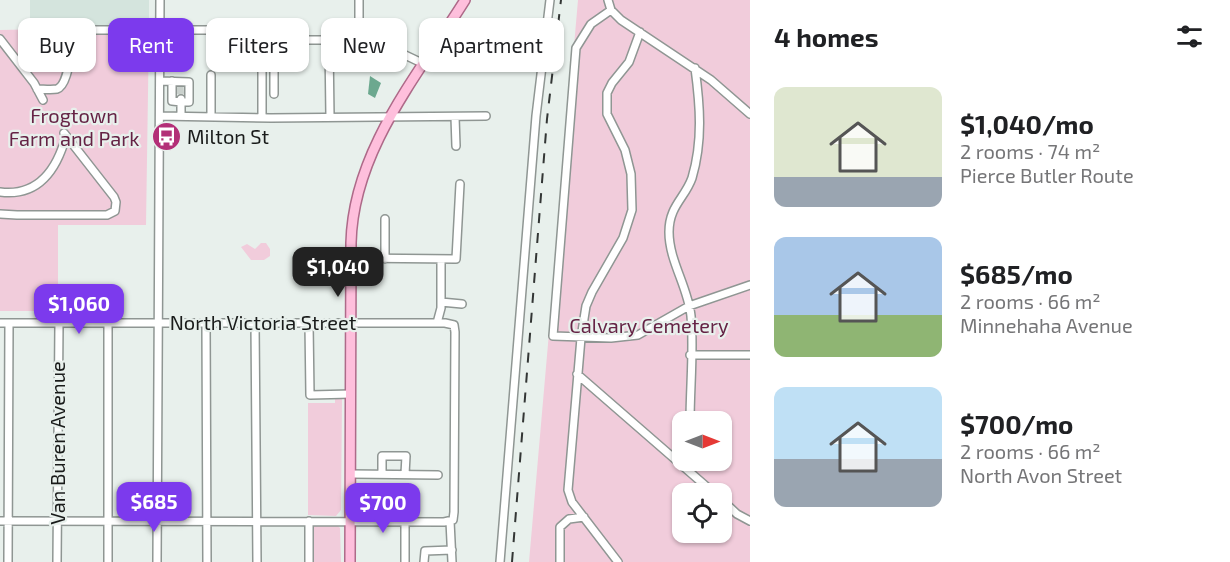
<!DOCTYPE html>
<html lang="en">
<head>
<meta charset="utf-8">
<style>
	body { margin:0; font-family:"Exo 2",sans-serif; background:#f6f6f6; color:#202124; height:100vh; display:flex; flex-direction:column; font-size:22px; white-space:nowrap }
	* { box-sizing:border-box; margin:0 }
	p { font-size:20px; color:#757577 }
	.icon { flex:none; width:33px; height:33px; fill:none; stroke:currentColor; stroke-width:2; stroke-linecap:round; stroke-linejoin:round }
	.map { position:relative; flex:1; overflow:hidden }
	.sheet { display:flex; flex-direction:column; background:#fff; width:480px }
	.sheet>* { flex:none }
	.top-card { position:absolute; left:18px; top:18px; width:570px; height:54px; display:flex; gap:12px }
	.needle { width:39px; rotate:90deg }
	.buttons { position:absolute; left:672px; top:411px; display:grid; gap:12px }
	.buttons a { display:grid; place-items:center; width:60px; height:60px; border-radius:12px; background:#fff; box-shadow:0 2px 4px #0004; font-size:30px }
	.price { position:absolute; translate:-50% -51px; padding:0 14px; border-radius:12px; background:#7c3aed; color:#fff; font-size:20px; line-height:39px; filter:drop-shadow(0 2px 3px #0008) }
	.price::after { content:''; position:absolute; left:50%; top:36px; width:18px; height:14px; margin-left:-9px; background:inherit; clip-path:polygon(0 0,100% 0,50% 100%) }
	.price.selected { background:#222; color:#fff }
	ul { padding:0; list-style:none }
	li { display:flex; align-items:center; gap:18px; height:150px; padding:0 24px }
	li span { display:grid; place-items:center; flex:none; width:168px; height:120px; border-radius:12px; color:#555 }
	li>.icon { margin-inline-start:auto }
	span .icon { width:72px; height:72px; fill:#fffc; stroke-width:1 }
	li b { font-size:26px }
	h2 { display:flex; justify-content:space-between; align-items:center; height:72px; padding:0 24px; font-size:26px }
	.tag { padding:0 21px; border-radius:12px; background:#fff; box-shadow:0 2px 4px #0004; font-size:21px; line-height:54px }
	.tag.selected { background:#7c3aed; color:#fff }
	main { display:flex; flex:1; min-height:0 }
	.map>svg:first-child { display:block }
</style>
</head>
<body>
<main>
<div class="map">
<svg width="750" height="562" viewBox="0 0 750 562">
	<rect width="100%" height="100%" fill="#e8f0ec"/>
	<path fill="#d4e4dd" d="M30,0H149V27L30,30Z"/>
	<path fill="#f1ccdb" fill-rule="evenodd" d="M578,0H750V562H529ZM682,422H722V460H682ZM682,494H722V532H682Z
		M149,27L146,225H58V311H0V30Z
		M261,243H266L270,249V256L264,260H251L241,247L247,244L255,249Z
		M335,397H342L341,510L336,516L308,515V403H335Z
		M311,525L338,526L340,528L341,562H311Z"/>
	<path fill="#6ca88f" d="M370,76L381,83L375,98L368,94Z"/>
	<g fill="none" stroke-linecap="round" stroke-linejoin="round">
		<path stroke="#c9d0cc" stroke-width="7" stroke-dasharray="7 3.5" stroke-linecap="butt" d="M180,87L181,99"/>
		<defs>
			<path id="minor" d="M608,0L611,10L621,20L711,80L750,114
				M611,10L591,24L576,48L553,336L611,338L638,335L689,306L750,285
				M262,26V117
				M447,28L460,36H522
				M0,39L34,83L43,100
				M350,42L359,24V0
				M390,59L405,55L424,64
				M160,81L189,82V102H181V116
				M172,81V101L181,102V99
				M37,89C43,89 51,90 57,89C69,85 70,50 74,38L87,30H262
				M274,94V43L278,40H326L329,44L330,117
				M160,116L271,118L486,116
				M211,117V75
				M455,117L456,146
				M0,192C39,197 57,169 66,136
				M0,214L17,215H107L115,211L116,202L114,197L64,133
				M385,219V259
				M351,258L456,259L460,184
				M441,302L462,304
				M0,323H445L454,325L455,332L454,512L453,520L444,522L0,521
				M437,323L441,308V259
				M206,324L207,562
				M255,324L257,562
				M309,324L310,395L351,394
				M690,355H750
				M577,374L715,494
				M690,422C690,387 694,350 691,316C688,287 669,261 669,232C669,206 685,198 692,178C703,141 700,105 695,68
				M351,474L438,475
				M382,474V456H406L405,474
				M722,500L737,514L750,521
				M405,521V562
				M450,521L452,562
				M8,562L9,323
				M57,562L59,323
				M108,562V323
				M157,562L160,0
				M309,562V521
				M424,562L425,551L452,550
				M500,562L536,116L550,0
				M560,562V527L569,519L584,517
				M618,562L572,502L568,490L581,338L586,306L592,292L623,238L632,210L631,174L625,150L607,114V93L612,83L629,62L640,32"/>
			<path id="major" d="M350,562L351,243C353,151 418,75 465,0"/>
		</defs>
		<use href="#minor" stroke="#8f9693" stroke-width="10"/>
		<use href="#major" stroke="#ae6a89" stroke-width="12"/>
		<use href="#minor" stroke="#fff" stroke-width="7"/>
		<use href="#major" stroke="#febfdc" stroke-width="9"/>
		<path stroke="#333635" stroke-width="2" stroke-dasharray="10 10" stroke-linecap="butt" d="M512,562L547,119L561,0"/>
	</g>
	<defs>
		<symbol id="bus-disc" viewBox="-11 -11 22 22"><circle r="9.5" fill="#b32f77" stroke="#e8f0ec"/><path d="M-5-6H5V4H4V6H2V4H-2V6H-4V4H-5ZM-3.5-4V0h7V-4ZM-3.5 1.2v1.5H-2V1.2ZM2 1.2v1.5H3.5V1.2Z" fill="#fff"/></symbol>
	</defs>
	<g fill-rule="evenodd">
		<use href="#bus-disc" x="150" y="120" width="33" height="33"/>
	</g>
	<g text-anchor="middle" stroke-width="4.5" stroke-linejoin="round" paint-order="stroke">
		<g font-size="20" fill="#652345" stroke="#e8f0ec">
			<text x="74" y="123">Frogtown<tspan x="74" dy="23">Farm and Park</tspan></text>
			<text x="649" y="333">Calvary Cemetery</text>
		</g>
		<g font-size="20" fill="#191b1a" stroke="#e8f0ec" text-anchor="start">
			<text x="187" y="144">Milton St</text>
		</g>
		<g font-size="20" fill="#191b1a" stroke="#e8f0ec">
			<text x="263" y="330">North Victoria Street</text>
			<text transform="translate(58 443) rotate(-90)" y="7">Van Buren Avenue</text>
		</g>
	</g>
</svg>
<div class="buttons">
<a><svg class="needle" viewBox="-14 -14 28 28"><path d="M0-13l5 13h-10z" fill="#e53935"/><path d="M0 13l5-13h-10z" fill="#757577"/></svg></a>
<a><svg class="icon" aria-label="locate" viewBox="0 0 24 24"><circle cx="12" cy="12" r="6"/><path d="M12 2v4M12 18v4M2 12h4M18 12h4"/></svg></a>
</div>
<b class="price selected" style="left:338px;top:298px">$1,040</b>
<b class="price" style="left:79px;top:335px">$1,060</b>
<b class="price" style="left:154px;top:533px">$685</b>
<b class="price" style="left:383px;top:534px">$700</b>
<div class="top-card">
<a class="tag">Buy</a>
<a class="tag selected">Rent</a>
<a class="tag">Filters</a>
<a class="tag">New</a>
<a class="tag">Apartment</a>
</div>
</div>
<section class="sheet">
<h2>4 homes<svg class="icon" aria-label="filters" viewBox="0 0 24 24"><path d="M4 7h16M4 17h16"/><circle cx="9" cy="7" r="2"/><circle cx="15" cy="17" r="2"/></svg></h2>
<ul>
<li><span style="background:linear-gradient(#dfe7d0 75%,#9aa5b1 0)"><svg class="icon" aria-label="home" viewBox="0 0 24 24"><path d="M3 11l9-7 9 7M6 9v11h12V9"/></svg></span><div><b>$1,040/mo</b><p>2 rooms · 74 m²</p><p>Pierce Butler Route</p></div></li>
<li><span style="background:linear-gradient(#a9c7e8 65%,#8fb573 0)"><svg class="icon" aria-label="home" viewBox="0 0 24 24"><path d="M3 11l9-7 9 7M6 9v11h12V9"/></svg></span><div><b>$685/mo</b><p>2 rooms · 66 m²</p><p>Minnehaha Avenue</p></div></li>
<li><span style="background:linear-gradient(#bfe0f5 60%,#9aa5b1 0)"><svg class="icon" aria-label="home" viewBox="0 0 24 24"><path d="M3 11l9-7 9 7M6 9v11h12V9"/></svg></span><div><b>$700/mo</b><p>2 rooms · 66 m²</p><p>North Avon Street</p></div></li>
</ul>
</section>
</main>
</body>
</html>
